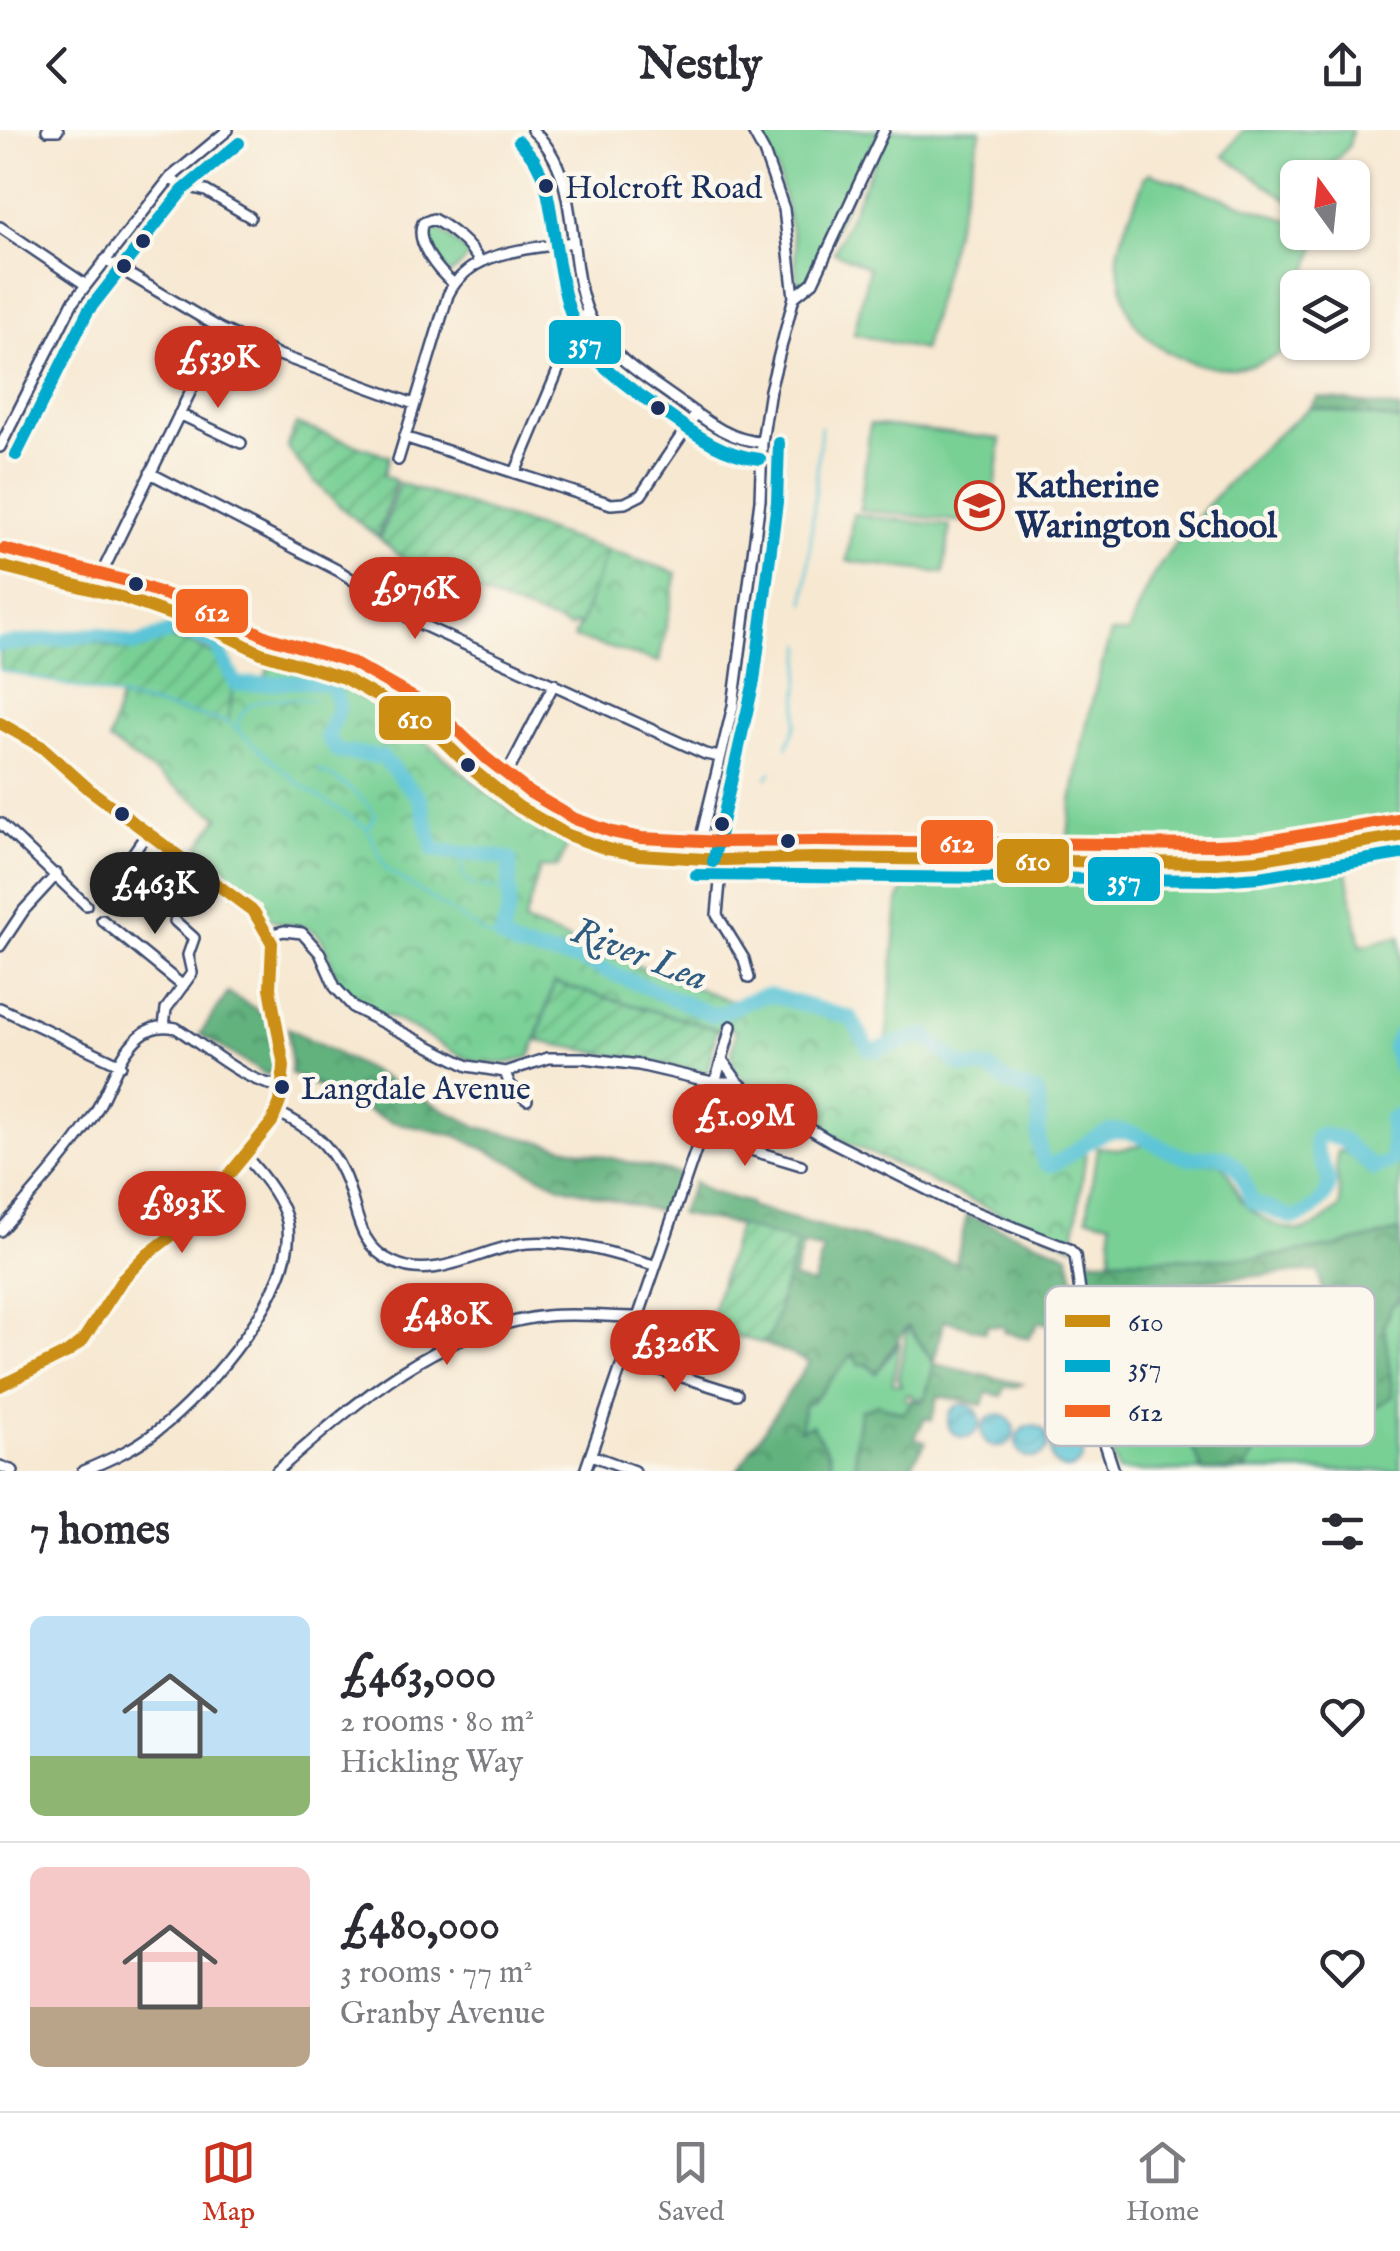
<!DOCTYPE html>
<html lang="en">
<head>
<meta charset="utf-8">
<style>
	body { margin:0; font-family:"IM FELL English",serif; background:#f2f2f3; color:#2b2b33; height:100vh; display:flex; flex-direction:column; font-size:38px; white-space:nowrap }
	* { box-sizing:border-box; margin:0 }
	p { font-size:32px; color:#7c7c81 }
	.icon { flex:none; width:55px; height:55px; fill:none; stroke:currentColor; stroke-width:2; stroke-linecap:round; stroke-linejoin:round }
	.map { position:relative; height:1341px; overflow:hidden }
	.details { display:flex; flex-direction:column; background:#fff; flex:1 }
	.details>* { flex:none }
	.needle { width:65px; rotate:345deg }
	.buttons { position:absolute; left:1280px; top:30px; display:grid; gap:20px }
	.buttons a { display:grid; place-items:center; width:90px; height:90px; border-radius:15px; background:#fff; box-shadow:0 2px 8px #0004; font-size:50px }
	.price { position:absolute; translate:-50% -85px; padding:0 22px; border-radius:35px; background:#c8321e; color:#fff; font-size:32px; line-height:65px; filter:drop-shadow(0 2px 5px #0008) }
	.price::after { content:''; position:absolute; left:50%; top:60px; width:30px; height:22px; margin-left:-15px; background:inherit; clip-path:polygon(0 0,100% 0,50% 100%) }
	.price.current { background:#222; color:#fff }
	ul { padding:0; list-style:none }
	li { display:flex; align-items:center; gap:30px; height:250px; padding:0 30px }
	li+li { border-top:2px solid #e1e1e2 }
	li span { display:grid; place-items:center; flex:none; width:280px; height:200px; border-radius:15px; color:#555 }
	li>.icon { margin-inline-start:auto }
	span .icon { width:120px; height:120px; fill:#fffc; stroke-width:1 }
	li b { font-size:42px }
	h2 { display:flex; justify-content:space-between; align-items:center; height:120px; padding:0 30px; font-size:42px }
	header { display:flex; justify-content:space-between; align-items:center; height:130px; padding:0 30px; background:#fff; font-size:45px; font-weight:700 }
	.dock { display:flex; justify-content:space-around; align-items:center; height:140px; border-top:2px solid #e1e1e2; background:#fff; font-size:28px; color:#7c7c81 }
	.dock a { display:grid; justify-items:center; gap:5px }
	.dock .current { color:#c8321e }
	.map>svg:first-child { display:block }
</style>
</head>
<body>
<header><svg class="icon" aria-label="back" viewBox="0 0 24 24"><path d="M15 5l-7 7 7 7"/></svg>Nestly<svg class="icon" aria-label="share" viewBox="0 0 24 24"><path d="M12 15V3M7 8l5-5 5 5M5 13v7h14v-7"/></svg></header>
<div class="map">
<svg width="1400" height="1341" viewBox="0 0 1400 1341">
	<defs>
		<pattern id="forest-crowns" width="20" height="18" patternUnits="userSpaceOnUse" patternTransform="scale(2.5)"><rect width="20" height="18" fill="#62b27e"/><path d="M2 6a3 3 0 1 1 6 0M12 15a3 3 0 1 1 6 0" fill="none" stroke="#50916a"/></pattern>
		<pattern id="park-crowns" width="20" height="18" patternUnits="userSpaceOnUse" patternTransform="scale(2.5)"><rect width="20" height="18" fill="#78d095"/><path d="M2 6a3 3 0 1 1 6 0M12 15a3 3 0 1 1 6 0" fill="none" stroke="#62a97d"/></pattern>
		<pattern id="garden-furrows" width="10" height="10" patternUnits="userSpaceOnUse" patternTransform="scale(2.5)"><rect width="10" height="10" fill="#78d095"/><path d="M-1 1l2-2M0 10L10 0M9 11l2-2" fill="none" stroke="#62a97d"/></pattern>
		<pattern id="water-waves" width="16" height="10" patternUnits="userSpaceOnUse" patternTransform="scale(2.5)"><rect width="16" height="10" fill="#5bc5d7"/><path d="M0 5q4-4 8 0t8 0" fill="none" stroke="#4aa0b2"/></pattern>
	</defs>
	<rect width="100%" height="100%" fill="#fbf7ec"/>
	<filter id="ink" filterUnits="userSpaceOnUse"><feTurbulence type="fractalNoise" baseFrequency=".01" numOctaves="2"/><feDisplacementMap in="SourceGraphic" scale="20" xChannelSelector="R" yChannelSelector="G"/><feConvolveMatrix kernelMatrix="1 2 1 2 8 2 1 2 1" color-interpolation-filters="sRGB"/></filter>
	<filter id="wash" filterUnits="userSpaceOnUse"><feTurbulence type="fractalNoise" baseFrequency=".0048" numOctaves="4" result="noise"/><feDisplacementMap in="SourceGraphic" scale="40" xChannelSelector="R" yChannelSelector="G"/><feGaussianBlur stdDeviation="2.25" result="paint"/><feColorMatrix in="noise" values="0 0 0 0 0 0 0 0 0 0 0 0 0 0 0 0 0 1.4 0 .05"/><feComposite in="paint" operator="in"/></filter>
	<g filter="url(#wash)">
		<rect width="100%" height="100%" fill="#f7e8d1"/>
		<path fill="#78d095" stroke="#4a807a" stroke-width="2.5" d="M756,0H880L810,152L797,159L795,118L778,43Z
			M888,0H981L923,220L854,204L869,138L834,122Z
			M1243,0H1352L1349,16L1319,47L1298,48L1297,70L1294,74L1224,26Z
			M1150,43L1297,93L1298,102L1320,103L1303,157L1298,158L1297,175L1281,223C1235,252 1167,237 1135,193C1127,181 1123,163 1121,149C1119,142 1117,133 1118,126C1121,100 1137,71 1145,46Z
			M431,92L470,125L451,144L446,142L423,107L426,94Z
			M1311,277L1400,291V694L1311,710L1209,721L1067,717C1073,644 1090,573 1111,503H1128C1136,484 1143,463 1153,446C1191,387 1256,319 1311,277Z
			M870,294L1001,309L991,395L860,380Z
			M853,384L950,396L944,443L847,431Z
			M1400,699V702L1235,728L931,722L1245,724Z
			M1344,726L1361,816L1400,806V903L1393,917L1400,939V985L1390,989L1393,1026L1390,1032L1374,1039L1342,1010L1321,1004L1316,1008C1313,1025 1330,1037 1329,1054C1329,1062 1323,1068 1318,1074C1296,1096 1275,1084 1252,1072C1246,1058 1242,1041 1230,1031C1216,1020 1200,1032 1185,1027C1160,1020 1140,999 1113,1001C1097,1002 1068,1028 1052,1035L1040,1025V973L1031,960H1021L1011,955L990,939L961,936L924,905L886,917L898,772L911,740L1215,743Z
			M1147,1014L1183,1033H1221C1233,1046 1234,1062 1244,1074C1250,1081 1257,1084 1263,1088C1298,1109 1311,1102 1340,1077C1342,1059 1332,1038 1338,1021L1346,1022L1369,1043L1392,1038L1400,1023V1101L1333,1117L1259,1128L1111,1129V1092L1087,1087L1097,1017L1121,1019Z
			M1400,1122V1341H1118L1099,1285L1330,1257C1321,1235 1311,1207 1329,1186L1318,1140Z
			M908,1196L934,1234L926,1266L913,1271L914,1266L906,1264L905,1269L913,1271L903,1283L878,1274L860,1282C858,1306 852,1315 857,1341H833L829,1323L812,1296L799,1301L804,1276L854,1223L876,1243L900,1212L893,1253L901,1255L898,1248Z"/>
		<path fill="url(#forest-crowns)" stroke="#3e706e" stroke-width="2.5" fill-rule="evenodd" d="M1318,267L1400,279V291L1311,277Z
			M228,863C263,884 288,890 275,938L266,945L200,904Z
			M288,898L478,997L680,1044L665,1083L560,1056L457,1006L389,991L291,944Z
			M694,1052L710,1062L750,1073V1077L956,1133L967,1085L1069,1124L1082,1192L1076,1190V1184L1060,1181L1057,1191L1050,1195L1039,1192L1029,1208L1004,1202L1005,1197L987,1195L985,1202L944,1190L934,1232L908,1196L876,1243L868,1234L858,1235L853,1224L813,1271L804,1276L800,1300L812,1295C820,1311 831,1323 833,1341H737L809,1232L763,1213L770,1206L797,1113L738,1095L679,1084ZM803,1115L823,1120L813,1155L793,1149Z
			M1400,1101V1167L1390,1179L1384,1195L1393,1266L1372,1281C1365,1279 1355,1278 1349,1273C1322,1256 1306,1212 1329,1186L1318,1141L1083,1160V1129L1259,1128L1333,1117Z
			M934,1234L1022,1254L1013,1258L1005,1256L1002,1266L987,1263L983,1275L938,1266L932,1290L925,1288L915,1308L926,1312L908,1341H857C852,1314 858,1307 860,1281L878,1274L903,1283L913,1271H924Z
			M1210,1278L1227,1279L1244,1297L1257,1319L1245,1341H1203L1188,1309L1195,1283Z"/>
		<path fill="url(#park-crowns)" stroke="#4a807a" stroke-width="2.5" d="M607,420L677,443L659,532L574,508Z
			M270,532C315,546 357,560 395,588C453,631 503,684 569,713L558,737L540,738L524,793L731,871L769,865L851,888L870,919L876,920L924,905L961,936L990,939L1011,955L1037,963C1044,986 1032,1012 1045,1032L1052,1035L1087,1015L1073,1116C1016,1092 961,1066 905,1039C865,1020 755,976 735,938C729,928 734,913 736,901L725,896L722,901L554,853L531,926C475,950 446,913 398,891C378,882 360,878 345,862C329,845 333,816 314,801C302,793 289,797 277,792C255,783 213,742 193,725L219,687L109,611L120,568L228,592L232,550L262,559Z"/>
		<path fill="url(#garden-furrows)" stroke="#4a807a" stroke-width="2.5" d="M296,294L389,326L384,346L396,351L378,407C342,381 312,353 287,317Z
			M399,353L607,420L580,496L574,494L571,498L418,441L380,409Z
			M162,508C188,511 226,521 231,552C234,564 229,580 228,592L0,540V517L9,515C33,513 57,509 81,510C115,511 129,535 162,508Z
			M554,853L717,899L707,943L537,911Z
			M738,1095L797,1113L770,1206L763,1213L707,1199Z"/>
		<path fill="url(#water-waves)" stroke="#3b7a9a" stroke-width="2.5" d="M948 1291a16 16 0 1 1 32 0a16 16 0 1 1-32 0Z
			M982 1301a16 16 0 1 1 32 0a16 16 0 1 1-32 0Z
			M1016 1312a16 16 0 1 1 32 0a16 16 0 1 1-32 0Z
			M1051 1323a16 16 0 1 1 32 0a16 16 0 1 1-32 0Z"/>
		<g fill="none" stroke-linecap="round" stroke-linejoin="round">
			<path stroke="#5bc5d7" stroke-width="2.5" d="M805,474L821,297
				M0,540L228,592L298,653L368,699L386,739L488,806L501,808
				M238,599C238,562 286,568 313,570
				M787,617L796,594L803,514
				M318,640C342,650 360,664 376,685L369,697
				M767,648L771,642
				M462,726V743L470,755L510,761"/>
			<path stroke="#5bc5d7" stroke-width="15" d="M0,515L99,504L134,515L174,501L199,507L216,515L236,554C270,557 299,546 332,556L339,577L327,607L338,622L382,627L420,669L434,720C459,725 486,722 510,730L509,779L501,808L519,818L583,831L713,885C733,881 748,867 769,865L851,888L869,919L876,920L924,905L961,936L990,939L1011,955L1037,963C1044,986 1032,1012 1045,1033L1052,1035C1068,1028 1097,1002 1113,1001C1140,999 1160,1020 1185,1027C1200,1031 1216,1020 1230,1031C1242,1040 1246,1058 1252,1072L1292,1088C1305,1086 1312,1080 1321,1071C1342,1048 1312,1031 1316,1008L1321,1004L1342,1010L1374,1039L1390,1032L1393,1026L1390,989L1400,985
				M1400,903L1393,917L1400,939"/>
		</g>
	</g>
	<g filter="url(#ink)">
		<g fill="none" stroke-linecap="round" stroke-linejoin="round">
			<defs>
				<path id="minor" d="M47,0H58
					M532,0C587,48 561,136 594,195C613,228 644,246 673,267C700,286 728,311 762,312
					M170,48L178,54L206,61L250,87
					M0,97L86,155
					M105,130L221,199L279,225L414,274
					M453,153C438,141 414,112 423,93L433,89C450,98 470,114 479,131
					M794,167L813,152L884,0
					M572,207H602
					M179,284L241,313
					M404,307L611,374L625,373L641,365L696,284
					M0,317L73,172L170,48L228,0
					M398,330L448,165C470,119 528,120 573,112
					M150,343L339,441C367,458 391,479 420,494L705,624L720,627
					M515,343L572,207L587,181
					M94,459L221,199
					M498,661L554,554
					M0,693L86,775
					M696,728L733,576L760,370L762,312L770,260L794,167L784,79L764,22L752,0
					M722,730L717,785L744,829L749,848
					M120,742L148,702
					M102,790L183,856
					M269,805L284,801L302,803L320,823L335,857L354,878L468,936L505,942L548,928H584L639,935L712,952H738
					M0,816L24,780L57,744
					M0,878L121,935
					M164,896L166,879L192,843L188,825L194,808L175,791
					M723,931L738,952L753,965L832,1012L960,1076L1069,1119L1075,1125L1086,1206
					M505,942L510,955L527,970
					M277,982C306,996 329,1012 343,1043C359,1077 354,1114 393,1132C436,1153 483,1117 527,1113C572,1110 612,1123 654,1135
					M701,1005L801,1035
					M0,1101C32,1064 66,1027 93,986C109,962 117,925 140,906C150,897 163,895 176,898C205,916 249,956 283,956
					M625,1229L737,1264
					M1092,1256L1095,1283L1114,1341
					M591,1325L634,1341
					M0,1336L13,1341
					M83,1341C109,1330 134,1319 157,1301C205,1265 301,1155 287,1091C281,1067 262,1044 245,1026
					M277,1341C355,1273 439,1198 546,1186C577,1183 608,1187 639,1187
					M585,1341L701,1005C709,967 722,933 731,896"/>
				<path id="major" d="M0,436L121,467L217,501L261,523L344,548L427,595L474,641L519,677L568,705L607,719L639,725L722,730L815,728L1216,733L1257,730L1400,706
					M0,593L42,617L90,660L254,782L272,813L270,858L284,936L280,972L272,992L192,1090L144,1127L122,1150L83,1210L68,1222L0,1256"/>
			</defs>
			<use href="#minor" stroke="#3c4b6f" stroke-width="14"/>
			<use href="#major" stroke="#3c4b6f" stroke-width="16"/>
			<use href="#minor" stroke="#fff" stroke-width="9"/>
			<use href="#major" stroke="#f6be87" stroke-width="11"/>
			<defs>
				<path id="bus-1" d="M0,436L121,467L217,501L261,523L344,548L427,595L474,641L519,677L568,705L607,719L639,725L722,730L815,728L1216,733L1257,730L1400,706
					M0,593L42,617L90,660L254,782L272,813L270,858L284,936L280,972L272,992L192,1090L144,1127L122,1150L83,1210L68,1222L0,1256"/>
				<path id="bus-2" d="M519,11L534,29L544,49C561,110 553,180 598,230C618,251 642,266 665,283C695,304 722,325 760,329
					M16,325L88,181L183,60L239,13
					M713,732L754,551L777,372L779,313
					M696,745L1216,750L1260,747L1400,724"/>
				<path id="bus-3" d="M4,419L127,451L223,485L267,507L351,532L437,581L486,628L529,662L575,689L612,702L641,708L722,712L815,711L1215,715L1255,713L1397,689"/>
			</defs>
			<use href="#bus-1" stroke="#fbf7ec" stroke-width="20"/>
			<use href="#bus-2" stroke="#fbf7ec" stroke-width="20"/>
			<use href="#bus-3" stroke="#fbf7ec" stroke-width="20"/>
			<use href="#bus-1" stroke="#cb8e13" stroke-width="12"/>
			<use href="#bus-2" stroke="#00a9ce" stroke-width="12"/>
			<use href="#bus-3" stroke="#f26522" stroke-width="12"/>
		</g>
	</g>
	<defs>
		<symbol id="school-ring" viewBox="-11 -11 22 22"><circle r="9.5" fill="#fbf7ec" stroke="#c8321e" stroke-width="1.5"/><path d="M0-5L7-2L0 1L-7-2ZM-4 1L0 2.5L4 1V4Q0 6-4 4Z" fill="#c8321e"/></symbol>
	</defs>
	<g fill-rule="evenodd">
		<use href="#school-ring" x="952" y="348" width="55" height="55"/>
	</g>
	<g fill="#1b2f5e" stroke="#fbf7ec" stroke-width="4">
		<circle cx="546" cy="56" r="9"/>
		<circle cx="143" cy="111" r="9"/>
		<circle cx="124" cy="136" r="9"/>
		<circle cx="658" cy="278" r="9"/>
		<circle cx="136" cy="454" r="9"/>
		<circle cx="468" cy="635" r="9"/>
		<circle cx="122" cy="684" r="9"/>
		<circle cx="722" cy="694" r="9"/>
		<circle cx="788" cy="711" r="9"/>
		<circle cx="282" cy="957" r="9"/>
	</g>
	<g text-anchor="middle" stroke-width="9" stroke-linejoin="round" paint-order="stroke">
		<g font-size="32" fill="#1b2f5e" stroke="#fbf7ec" text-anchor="start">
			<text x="565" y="68">Holcroft Road</text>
			<text x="301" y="969">Langdale Avenue</text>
		</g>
		<g font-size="35" font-weight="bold" fill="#1b2f5e" stroke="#fbf7ec" text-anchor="start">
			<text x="1015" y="367">Katherine<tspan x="1015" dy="40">Warington School</tspan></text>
		</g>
		<g font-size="38" font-style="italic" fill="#2e5c82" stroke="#fbf7ec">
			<text transform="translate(640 823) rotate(21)" y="13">River Lea</text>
		</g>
	</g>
	<rect x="1045" y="1156" width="330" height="160" rx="15" fill="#fbf7ec" stroke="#b8bbc1" stroke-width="2.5"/>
	<rect x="1065" y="1185" width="45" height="12" fill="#cb8e13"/>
	<rect x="1065" y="1230" width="45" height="12" fill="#00a9ce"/>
	<rect x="1065" y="1275" width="45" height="12" fill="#f26522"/>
	<g font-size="28" fill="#1b2f5e">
		<text x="1128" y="1201">610</text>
		<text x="1128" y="1246">357</text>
		<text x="1128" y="1291">612</text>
	</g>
	<g stroke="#fbf7ec" stroke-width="4">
		<rect x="547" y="188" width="76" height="48" rx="10" fill="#00a9ce"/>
		<rect x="174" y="457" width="76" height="48" rx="10" fill="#f26522"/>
		<rect x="377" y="564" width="76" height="48" rx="10" fill="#cb8e13"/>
		<rect x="919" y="688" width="76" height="48" rx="10" fill="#f26522"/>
		<rect x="995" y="707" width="76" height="48" rx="10" fill="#cb8e13"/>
		<rect x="1086" y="725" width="76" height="48" rx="10" fill="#00a9ce"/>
	</g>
	<g font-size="28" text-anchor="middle" font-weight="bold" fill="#fff">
		<text x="585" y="222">357</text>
		<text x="212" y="491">612</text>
		<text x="415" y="598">610</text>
		<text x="957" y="722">612</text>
		<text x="1033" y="740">610</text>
		<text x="1124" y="759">357</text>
	</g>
</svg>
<div class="buttons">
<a><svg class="needle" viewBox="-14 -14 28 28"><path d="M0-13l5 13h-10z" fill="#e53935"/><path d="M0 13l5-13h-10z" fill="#7c7c81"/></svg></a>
<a><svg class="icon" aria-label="layers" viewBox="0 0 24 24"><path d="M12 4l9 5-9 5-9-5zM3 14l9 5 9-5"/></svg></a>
</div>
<b class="price" style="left:218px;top:281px">£539K</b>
<b class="price" style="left:415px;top:512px">£976K</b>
<b class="price current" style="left:155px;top:807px">£463K</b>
<b class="price" style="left:745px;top:1039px">£1.09M</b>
<b class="price" style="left:182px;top:1126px">£893K</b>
<b class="price" style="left:447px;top:1238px">£480K</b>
<b class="price" style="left:675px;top:1265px">£326K</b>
</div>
<section class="details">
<h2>7 homes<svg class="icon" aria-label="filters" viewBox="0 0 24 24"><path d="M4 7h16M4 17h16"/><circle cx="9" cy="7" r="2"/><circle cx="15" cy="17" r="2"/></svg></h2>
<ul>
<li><span style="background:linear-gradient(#bfe0f5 70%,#8fb573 0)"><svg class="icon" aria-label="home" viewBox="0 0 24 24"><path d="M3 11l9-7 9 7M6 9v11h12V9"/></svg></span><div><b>£463,000</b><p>2 rooms · 80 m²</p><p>Hickling Way</p></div><svg class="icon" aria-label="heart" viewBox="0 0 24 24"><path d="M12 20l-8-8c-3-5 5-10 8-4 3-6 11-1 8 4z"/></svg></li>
<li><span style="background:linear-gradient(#f6c9c9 70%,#b9a48a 0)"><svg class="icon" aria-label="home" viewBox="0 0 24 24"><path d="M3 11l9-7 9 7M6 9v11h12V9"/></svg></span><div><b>£480,000</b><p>3 rooms · 77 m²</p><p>Granby Avenue</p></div><svg class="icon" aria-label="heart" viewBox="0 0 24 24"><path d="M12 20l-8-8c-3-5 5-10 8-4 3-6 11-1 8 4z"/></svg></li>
</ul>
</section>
<nav class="dock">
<a class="current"><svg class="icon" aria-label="map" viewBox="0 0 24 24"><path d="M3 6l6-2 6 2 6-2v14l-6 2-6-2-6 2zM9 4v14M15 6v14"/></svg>Map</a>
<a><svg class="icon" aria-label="saved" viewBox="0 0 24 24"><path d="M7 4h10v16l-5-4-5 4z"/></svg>Saved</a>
<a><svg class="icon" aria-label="home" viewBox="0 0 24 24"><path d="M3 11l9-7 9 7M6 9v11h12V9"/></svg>Home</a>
</nav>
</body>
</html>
